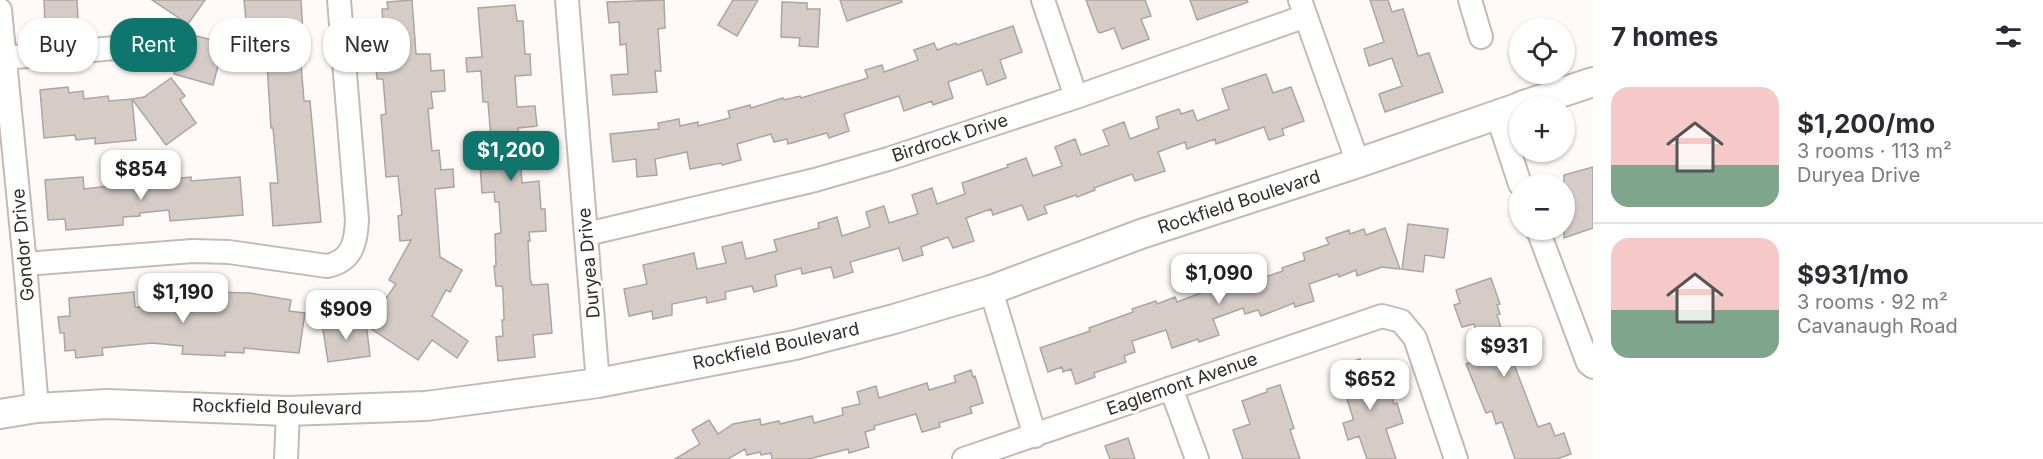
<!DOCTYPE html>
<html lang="en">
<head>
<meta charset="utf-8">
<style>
	body { margin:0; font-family:Inter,sans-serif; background:#f7f7f7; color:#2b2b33; height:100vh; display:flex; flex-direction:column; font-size:22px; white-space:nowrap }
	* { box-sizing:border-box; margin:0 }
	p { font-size:20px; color:#7c7c81 }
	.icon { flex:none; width:33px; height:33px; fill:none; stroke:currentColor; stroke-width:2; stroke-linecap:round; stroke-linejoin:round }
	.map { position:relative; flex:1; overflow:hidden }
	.panel { display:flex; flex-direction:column; background:#fff; width:450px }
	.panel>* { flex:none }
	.hud { position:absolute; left:18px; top:18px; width:570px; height:54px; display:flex; gap:12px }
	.fabs { position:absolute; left:1509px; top:18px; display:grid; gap:12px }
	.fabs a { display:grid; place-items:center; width:66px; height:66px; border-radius:50%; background:#fff; box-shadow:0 2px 4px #0004; font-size:30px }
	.price { position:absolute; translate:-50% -51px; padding:0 14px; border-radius:12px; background:#fff; color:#222; font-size:20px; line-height:39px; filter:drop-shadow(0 2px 3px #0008) }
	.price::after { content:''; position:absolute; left:50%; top:36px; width:18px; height:14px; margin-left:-9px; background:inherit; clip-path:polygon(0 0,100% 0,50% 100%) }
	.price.selected { background:#0f766e; color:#fff }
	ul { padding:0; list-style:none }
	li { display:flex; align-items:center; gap:18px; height:150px; padding:0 18px }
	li+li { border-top:2px solid #e1e1e2 }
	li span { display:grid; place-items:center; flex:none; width:168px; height:120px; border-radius:18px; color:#555 }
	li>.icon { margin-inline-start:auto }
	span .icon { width:72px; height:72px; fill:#fffc; stroke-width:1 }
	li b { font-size:26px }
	h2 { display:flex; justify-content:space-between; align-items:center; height:72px; padding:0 18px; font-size:26px }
	.chip { padding:0 21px; border-radius:24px; background:#fff; box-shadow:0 2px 4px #0004; font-size:21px; line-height:54px }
	.chip.selected { background:#0f766e; color:#fff }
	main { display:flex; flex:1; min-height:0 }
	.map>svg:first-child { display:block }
</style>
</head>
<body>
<main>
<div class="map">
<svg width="1593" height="459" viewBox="0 0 1593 459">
	<rect width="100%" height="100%" fill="#fffaf8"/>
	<path fill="#d6ccc7" stroke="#aea49f" stroke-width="1.5" d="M44,0H77L78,20L45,23Z
		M152,0H205L188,24Z
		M244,0H301L304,51H300L304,101H310L321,222L273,226L270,183H278L273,128H271L265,30H255L254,20H246Z
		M412,0L416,54H430L431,71L444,70L445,91L431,92L433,108L428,109L432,151L439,150L441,170L453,169L454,187L435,189L440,257L462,270L450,292L446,290L432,316L468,341L457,358L432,340L418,360L367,326L396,284L389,280L411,240L400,241L398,216L402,215L398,176L386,177L381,115L386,114L383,79H377L372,23L383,22L382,9H388L387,2Z
		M664,0L665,28L658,29L661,71H655L657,92L613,95L611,75L628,74L626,44L620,45L619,22L609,23L607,2Z
		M733,0H758L737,36L718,25Z
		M840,0H901L902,2L847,21Z
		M1086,0H1145L1151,16L1141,19L1149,39L1122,49L1114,28L1100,33L1098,32Z
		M1190,0H1247L1248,2L1197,20Z
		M1370,0H1388L1392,12L1403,9L1418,56L1429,53L1443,92L1385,112L1379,94L1402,86L1392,58L1369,66L1364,49L1384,42Z
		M782,2L807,3V9H820L818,47L799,46L800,38L781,37Z
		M515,5L517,21H523L525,54H530L531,75L515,76L517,107L535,106L537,126L518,128L522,183L539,181L541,209H545L546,231L529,232L530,241H528L530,278L532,285L548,284L552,333L533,335L535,357L498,361L496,337L503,336L502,320H504L503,290L502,286H496L494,266H496L495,234L501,233L499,202H495L494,192L482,193L480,164L493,163L488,102H483L481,71L467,72L466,58L482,57L478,8Z
		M1013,26L1022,52L1000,60L1006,78L987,85L982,70L948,82L953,98L933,105L932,101L904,111L899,96L844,114L849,131L829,138L827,133L788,144L787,139L774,142L771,134L737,144L741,160L722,165L721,163L690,169L687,152L655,159L657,175L637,177L636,159L613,162L610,134L659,129L658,123L679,119L680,126L698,122V126L730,118L728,111L750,105L751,108L783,98L784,100L800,96L801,98L868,78L865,70L882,65L884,72L918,60L914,50L934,43L937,50L956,43L957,45Z
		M185,33L224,43L213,85L174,74Z
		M1266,74L1273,93L1291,87L1304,121L1282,129L1284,135L1269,140L1264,127L1216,144L1215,139L1187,149L1185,142L1158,152L1165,171L1135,181L1132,174L1094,188L1095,190L1077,197L1076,195L1044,206L1047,213L1028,220L1022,205L993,215L991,209L966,218L974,241L953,248L948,237L921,247L923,255L903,261L899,248L850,262L853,272L834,278L831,267L802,274L801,268L775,275L777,286L754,292L752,286L725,292L726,299L707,303L706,297L672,304V315L653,319L652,311L629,316L624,289L647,284L643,265L694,253L697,269L726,263L722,247L742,242L746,259L777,251L774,240L819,228L818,223L837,217L842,236L870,227L866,212L884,206L889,223L918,214L912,195L932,188L937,204L965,194L962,183L1008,167L1007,165L1026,158L1033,176L1062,166L1055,147L1075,139L1081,155L1109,145L1103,130L1124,122L1130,139L1159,128L1156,117L1179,109L1181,114L1193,110L1197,121L1229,109L1222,89Z
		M171,78L185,96L180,100L196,123L166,145L132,99L144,97Z
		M68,87L69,93L83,91L84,99L108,96L109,101L132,99L136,140L95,144V138L76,140L75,135L44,138L40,90Z
		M1593,167V228L1564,238V175Z
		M83,177L84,189L159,180L191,177V181L240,177L243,215L170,221L169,210L140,213V216L123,217V225L66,230L65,219L48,220L45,180Z
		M1408,224L1448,229L1444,258L1425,255L1423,272L1402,269Z
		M1385,228L1400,269L1382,267L1357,276L1356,270L1339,277L1338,274L1309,284L1314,301L1295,307L1294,303L1261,316L1258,310L1245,314L1243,308L1213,319L1219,335L1199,342L1198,339L1172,348L1166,330L1132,341L1135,352L1124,356L1126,362L1094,373L1095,377L1076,384L1071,369L1063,372L1062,367L1048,372L1040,348L1090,331L1089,328L1133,312L1132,309L1156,301L1157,304L1175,297L1177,302L1235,280L1233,274L1252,268L1256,280L1283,271L1282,268L1305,260L1303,253L1329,244L1326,238L1349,230L1350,234L1364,229L1366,235Z
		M1491,278L1500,304L1497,305L1500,314L1497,315L1505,341L1538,427L1550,423L1555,436L1564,433L1571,454L1557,459H1515L1502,422L1496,424L1492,411L1486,413L1466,364L1480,359L1478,352L1482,350L1474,324L1462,327L1454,305L1460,303L1456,290Z
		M171,291L250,293L291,300L289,311L305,313L299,353L244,348V353L225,352V356L182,354L183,346L152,343L102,348L103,355L76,358L75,350L65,351L64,333H60L58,317L70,316L69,298L134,292L135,307L171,308Z
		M341,320L342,325L366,322L370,356L328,362L322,323Z
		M1360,359L1367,381L1385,375L1394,404L1397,403L1403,423L1386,429L1396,459H1367L1359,436L1348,440L1343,423L1353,420V418L1337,367Z
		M971,370L973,377L975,376L983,403L970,407L972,413L939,423L940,427L922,432L916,414L874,426L875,429L865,432L869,447L849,453L848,449L809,459H772L771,453L761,455L760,452L747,455L745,449L728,459H675L700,444L692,430L709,420L718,434L733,424L760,419L761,425L779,421L780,424L812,416L814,423L843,415L842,408L860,404L857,392L876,386L879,398L927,383L929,390L956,382L954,376Z
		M1280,385L1294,428L1290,430L1300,459H1243L1233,430L1250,424L1242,401L1267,392V389Z
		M1128,438L1135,459H1110L1105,446Z"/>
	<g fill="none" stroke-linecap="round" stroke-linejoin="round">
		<defs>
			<path id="minor" d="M567,0L598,383
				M1043,0L1076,97
				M1300,0L1358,163
				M1470,0L1481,37
				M0,10L25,264L37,408
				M4,58L126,47
				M1497,114L1520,184
				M1538,230L1588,363L1593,367
				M587,234L815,180L888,159L1076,97L1306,16
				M25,264L193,251L229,252L327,266C352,261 356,243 357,220L339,0
				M991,290L1035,436
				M1171,388L1197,459
				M286,459L288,411
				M964,459L1382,316L1401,321L1415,338L1456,459"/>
			<path id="major" d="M1521,106L1593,82
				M0,414L37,408L107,404L288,411L426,406L598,383L795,345L894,319L991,290L1141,234L1358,163L1520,107"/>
		</defs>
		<use href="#minor" stroke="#c4bab4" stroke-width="26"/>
		<use href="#major" stroke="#c4bab4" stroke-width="32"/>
		<use href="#minor" stroke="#fff" stroke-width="22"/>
		<use href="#major" stroke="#fff" stroke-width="28"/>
	</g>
	<g text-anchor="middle" stroke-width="6" stroke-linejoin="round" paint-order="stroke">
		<g font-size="18" fill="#312d2b" stroke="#fff">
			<text transform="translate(950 138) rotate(-18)" y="6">Birdrock Drive</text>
			<text transform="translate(1239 202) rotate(-18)" y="6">Rockfield Boulevard</text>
			<text transform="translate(23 245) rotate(-95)" y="6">Gondor Drive</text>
			<text transform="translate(589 263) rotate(-95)" y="6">Duryea Drive</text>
			<text transform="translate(776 346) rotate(-12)" y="6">Rockfield Boulevard</text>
			<text transform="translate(1182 384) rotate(-19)" y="6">Eaglemont Avenue</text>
			<text transform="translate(277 407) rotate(1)" y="6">Rockfield Boulevard</text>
		</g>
	</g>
</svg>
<div class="fabs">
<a><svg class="icon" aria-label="locate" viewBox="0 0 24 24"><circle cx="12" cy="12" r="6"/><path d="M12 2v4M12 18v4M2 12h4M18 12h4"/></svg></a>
<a>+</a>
<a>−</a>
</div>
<b class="price selected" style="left:511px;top:182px">$1,200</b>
<b class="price" style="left:141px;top:201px">$854</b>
<b class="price" style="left:1219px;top:305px">$1,090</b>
<b class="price" style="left:183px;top:324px">$1,190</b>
<b class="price" style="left:346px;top:341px">$909</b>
<b class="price" style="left:1504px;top:378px">$931</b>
<b class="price" style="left:1370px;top:411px">$652</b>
<div class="hud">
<a class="chip">Buy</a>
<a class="chip selected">Rent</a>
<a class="chip">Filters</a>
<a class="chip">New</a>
</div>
</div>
<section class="panel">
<h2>7 homes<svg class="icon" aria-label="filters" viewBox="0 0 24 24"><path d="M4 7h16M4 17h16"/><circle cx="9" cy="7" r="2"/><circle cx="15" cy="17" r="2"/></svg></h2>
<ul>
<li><span style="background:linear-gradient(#f6c9c9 65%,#7fa58c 0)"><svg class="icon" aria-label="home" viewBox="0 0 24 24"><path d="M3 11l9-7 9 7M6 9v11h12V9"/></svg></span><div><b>$1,200/mo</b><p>3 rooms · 113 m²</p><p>Duryea Drive</p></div></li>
<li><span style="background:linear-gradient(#f6c9c9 60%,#7fa58c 0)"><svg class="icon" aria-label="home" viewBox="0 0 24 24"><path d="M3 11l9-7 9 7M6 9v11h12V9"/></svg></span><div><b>$931/mo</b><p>3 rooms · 92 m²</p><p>Cavanaugh Road</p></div></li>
</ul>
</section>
</main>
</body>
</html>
